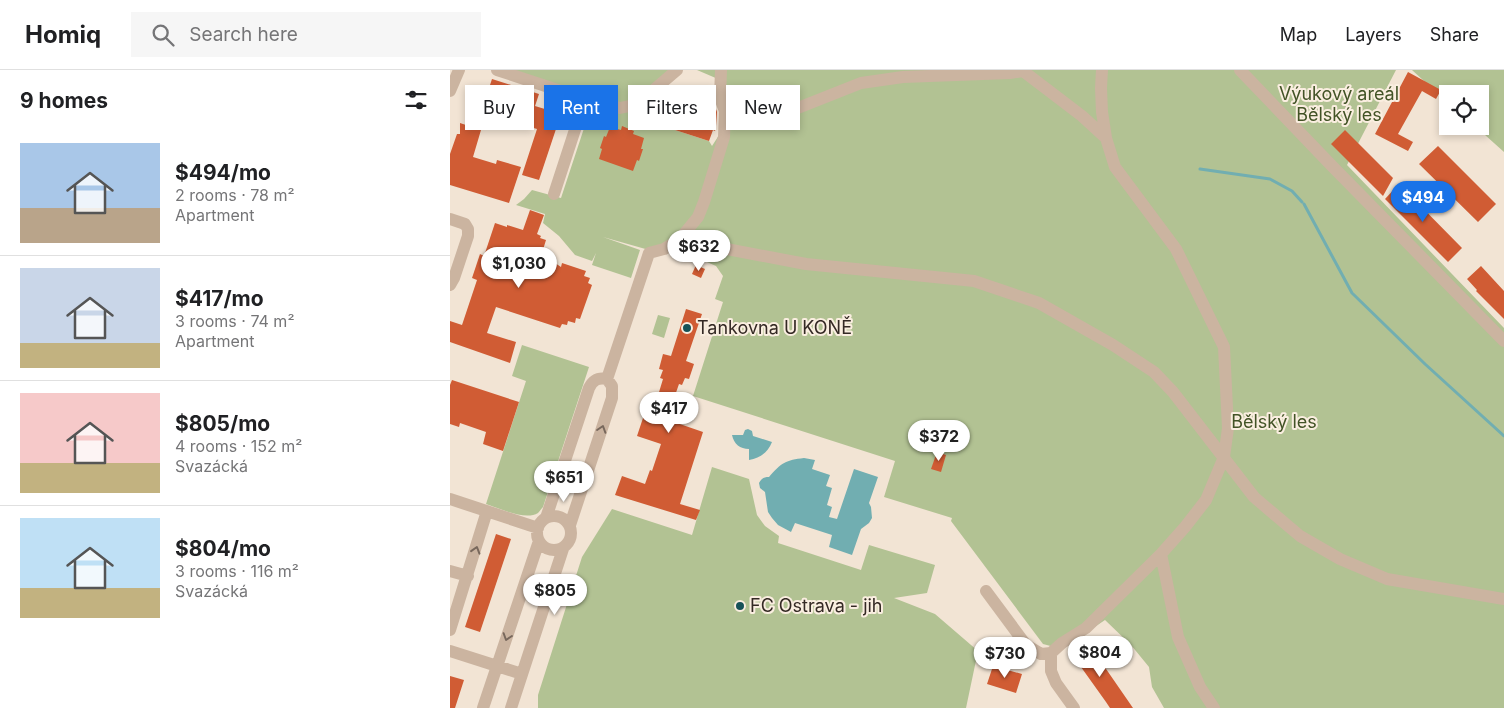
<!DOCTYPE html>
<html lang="en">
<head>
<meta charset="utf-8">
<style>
	body { margin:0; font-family:Inter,sans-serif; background:#f6f6f6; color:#202124; height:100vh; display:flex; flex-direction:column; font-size:19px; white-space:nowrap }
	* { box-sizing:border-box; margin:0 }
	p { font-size:16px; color:#757577 }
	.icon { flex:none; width:28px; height:28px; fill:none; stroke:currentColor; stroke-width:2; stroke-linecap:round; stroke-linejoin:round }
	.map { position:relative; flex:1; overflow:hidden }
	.drawer { display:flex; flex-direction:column; background:#fff; width:450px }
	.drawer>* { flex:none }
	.top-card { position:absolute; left:15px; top:15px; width:475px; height:45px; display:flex; gap:10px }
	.controls { position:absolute; left:989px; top:15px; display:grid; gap:10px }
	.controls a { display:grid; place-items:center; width:50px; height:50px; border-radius:0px; background:#fff; box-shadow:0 2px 8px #0003; font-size:25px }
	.price { position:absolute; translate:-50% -42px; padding:0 11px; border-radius:18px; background:#fff; color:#222; font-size:16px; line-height:32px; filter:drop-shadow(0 1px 2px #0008) }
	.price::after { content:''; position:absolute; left:50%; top:30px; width:15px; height:11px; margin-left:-8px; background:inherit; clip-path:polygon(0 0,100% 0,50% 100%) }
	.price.selected { background:#1a73e8; color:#fff }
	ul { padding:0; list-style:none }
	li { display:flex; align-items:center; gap:15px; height:125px; padding:0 20px }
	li+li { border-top:1px solid #e0e0e0 }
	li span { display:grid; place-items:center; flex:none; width:140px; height:100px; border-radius:0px; color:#555 }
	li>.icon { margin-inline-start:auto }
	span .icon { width:60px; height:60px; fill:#fffc; stroke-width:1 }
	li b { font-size:21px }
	h2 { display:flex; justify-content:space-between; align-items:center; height:60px; padding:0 20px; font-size:21px }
	.pill { padding:0 18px; border-radius:0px; background:#fff; box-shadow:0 2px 8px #0003; font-size:18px; line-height:45px }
	.pill.selected { background:#1a73e8; color:#fff }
	header { display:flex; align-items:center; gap:30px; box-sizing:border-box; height:70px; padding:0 25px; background:#fff; border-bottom:1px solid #e0e0e0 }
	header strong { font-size:24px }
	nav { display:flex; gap:28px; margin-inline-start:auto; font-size:18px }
	.search { width:350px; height:45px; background:#f6f6f6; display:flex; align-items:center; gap:12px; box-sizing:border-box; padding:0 18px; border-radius:0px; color:#757577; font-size:19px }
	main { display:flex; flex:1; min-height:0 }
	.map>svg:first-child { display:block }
</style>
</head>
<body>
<header>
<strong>Homiq</strong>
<div class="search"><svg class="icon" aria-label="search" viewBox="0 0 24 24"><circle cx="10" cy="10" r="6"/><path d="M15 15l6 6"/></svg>Search here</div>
<nav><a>Map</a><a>Layers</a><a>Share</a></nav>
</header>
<main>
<section class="drawer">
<h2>9 homes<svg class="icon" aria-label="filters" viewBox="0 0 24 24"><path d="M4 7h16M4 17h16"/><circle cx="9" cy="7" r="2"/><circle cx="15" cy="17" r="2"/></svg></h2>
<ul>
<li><span style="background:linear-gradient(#a9c7e8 65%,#b9a48a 0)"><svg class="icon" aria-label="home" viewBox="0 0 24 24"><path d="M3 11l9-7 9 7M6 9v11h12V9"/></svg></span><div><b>$494/mo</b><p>2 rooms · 78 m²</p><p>Apartment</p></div></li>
<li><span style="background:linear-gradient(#c9d6e8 75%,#c2b280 0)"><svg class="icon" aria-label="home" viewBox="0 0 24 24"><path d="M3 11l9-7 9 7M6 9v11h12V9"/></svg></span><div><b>$417/mo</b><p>3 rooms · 74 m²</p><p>Apartment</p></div></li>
<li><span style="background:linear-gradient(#f6c9c9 70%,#c2b280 0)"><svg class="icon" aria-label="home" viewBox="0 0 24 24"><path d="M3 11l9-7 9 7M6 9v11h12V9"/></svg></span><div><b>$805/mo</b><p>4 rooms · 152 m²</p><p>Svazácká</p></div></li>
<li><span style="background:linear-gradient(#bfe0f5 70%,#c2b280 0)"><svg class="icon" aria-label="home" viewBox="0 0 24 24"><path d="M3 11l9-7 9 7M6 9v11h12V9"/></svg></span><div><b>$804/mo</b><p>3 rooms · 116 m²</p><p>Svazácká</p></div></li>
</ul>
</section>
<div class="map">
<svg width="1054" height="638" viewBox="0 0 1054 638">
	<rect width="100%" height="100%" fill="#f2e4d4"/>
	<path fill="#b2c293" d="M54,0H227L208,17L235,27L232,38L229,37L226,48L228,49L225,60L259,71L262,76L271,62L268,9L247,0H946L897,95L1054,258V638H714L702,617L699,597L681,575L655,550L612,579L593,574L501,451L502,448L434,427L445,391L243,326L273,232L265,229L273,206L266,196L243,186L199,180L153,167L190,180L181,208L142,195L146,183L142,191L125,185L109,166L93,153L95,144L66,135L74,129L82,120L111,128L143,31Z
		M962,0H1054V82L1025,56H1030V24H998L997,32Z
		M208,245L220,248L214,268L202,264Z
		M72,275L139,297L93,437C91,439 90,441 88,443C75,451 49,438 36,434L76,311L62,306Z
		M262,397L299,409L307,445L315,456L329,466L328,473L411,500L419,475L485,495L477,523L444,528L485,544L528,581L516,638H88V625L132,487L162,439L242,465Z"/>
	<path fill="#71aeb1" d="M298,359L302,361L303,366L322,372C318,382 311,388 299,390V379C290,379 284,374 282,365H293L295,360Z
		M354,388L365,390L362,399L380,405L376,416L382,418L377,435L382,437L379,447L387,449L404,399L428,407L419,433L421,437L422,448L419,453L411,459L402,485L379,477L382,465L345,453L341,462L328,455L322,448L318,442L315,422L310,418L309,413C312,408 314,407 319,407C331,393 336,390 354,388Z"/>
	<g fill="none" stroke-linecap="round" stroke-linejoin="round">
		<path stroke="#71aeb1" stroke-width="3" d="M750,99L820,109L842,121L852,132
			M854,134L902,223L975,294L1054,366"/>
	</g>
	<path fill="#d05c34" d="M958,2L991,20L986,29L972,21L948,64L963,72L958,81L925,64Z
		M42,9L89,24L85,36L111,44L89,110L72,105L87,59L31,42Z
		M235,27L246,31L248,27L260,31L258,35L265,36L267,42L266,56L265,61L263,60L259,71L225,60L228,49H226L229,37L232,38Z
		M10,53L31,60L23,87L46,94L47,90L71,97L59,133L0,115V84L7,64H10Z
		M172,56L184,61L183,64L194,68L191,79H193L189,91L187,90L183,101L149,89L152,79L150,78L154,66L156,67L160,57L171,60Z
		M895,60L943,108L933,126L881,74Z
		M988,76L1046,134L1028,152L969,94Z
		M949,114L1012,178L998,192L935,129Z
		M80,140L94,145L87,164L91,166L90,168L96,170L92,183H94L92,189L102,191L111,197L112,193L136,201L134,206L140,208L138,213L142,215L130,249L126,248L125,253L118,251L117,255L112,254L110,258L46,237L37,263L66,272L60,293L0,272V251L12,255L27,210L22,208L30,184L34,186L45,153L57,157V155L73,160Z
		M246,195L255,199L251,208L242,204Z
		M1031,196L1054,221V249L1026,221L1027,220L1017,209Z
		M236,239L252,244L236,291L244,294L239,309L235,308L232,315L229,314L221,337L228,340L224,352L253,362L230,434L250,440L246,450L165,425L172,406L195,414L200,400L202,401L211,374L187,366L199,330L206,332L213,309L210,308L213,300L209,299L213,284L221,286Z
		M2,310L69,332L53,381L33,374L36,362L10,353L9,357L0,354V315Z
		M487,382L496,385L491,402L481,399Z
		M46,464L61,469L30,562L15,557Z
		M636,572L654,596L683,638H660L656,632L621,583Z
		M543,596L572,604L566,623L537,614Z
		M0,606L14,610L5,638H0Z"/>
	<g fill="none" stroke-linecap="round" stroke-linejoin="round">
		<path stroke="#cbb4a0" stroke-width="12" d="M47,0L135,29L170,38L184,35L193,29L227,0
			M790,0L882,96L1054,271
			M560,3L573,1L632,46L656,68
			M0,21L9,0
			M275,41C291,51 297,54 315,51L411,13L453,7L560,3L558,0
			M104,124L135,29
			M0,149L15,154L18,159V166L4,208L0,215
			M229,170L356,194L524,211L589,233L663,275L704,302L723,322L804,427L850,466L890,489L937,509L1054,529
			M157,309L199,183L214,179L229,170L248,147L254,132L274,67L275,41L270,28L271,0
			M0,429L88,458
			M87 463a17 17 0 1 1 34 0a17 17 0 1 1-34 0Z
			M96,448L139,318C143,310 148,307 157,309L162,316V328L120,455
			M711,484L728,567L750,617L764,638
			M0,501L18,506
			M536,521L576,575L591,584L601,583V601L606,613L624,638
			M0,560L37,441
			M0,581L72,604
			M601,583L612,573L636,558L711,484L735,457L756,430L774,387L778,358L774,277L726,179L665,97L656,68L652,42L651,18L652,0
			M33,638L89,471
			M61,638L113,479"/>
	</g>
	<defs><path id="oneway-chevron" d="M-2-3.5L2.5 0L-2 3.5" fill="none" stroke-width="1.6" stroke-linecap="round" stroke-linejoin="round" transform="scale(1.25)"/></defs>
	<g stroke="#78685c">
		<use href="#oneway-chevron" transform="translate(152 359) rotate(-72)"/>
		<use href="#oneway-chevron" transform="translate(26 480) rotate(-73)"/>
		<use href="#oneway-chevron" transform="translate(57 567) rotate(108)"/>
	</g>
	<g fill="#175258" stroke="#faeee0" stroke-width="2">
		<circle cx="237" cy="258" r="5"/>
		<circle cx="290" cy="536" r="5"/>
	</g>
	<g text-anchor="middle" stroke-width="4" stroke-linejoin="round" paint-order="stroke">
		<g font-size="18" fill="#425326" stroke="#faeee0">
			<text x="889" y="30">Výukový areál<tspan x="889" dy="21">Bělský les</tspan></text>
			<text x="824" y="358">Bělský les</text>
		</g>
		<g font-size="18" fill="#342924" stroke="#faeee0" text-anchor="start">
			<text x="247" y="264">Tankovna U KONĚ</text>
			<text x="300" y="542">FC Ostrava - jih</text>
		</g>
	</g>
</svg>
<div class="controls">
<a><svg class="icon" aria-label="locate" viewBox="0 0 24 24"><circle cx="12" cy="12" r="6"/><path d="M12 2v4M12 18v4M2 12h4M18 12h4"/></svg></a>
</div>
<b class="price selected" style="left:973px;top:153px">$494</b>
<b class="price" style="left:249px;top:202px">$632</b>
<b class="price" style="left:69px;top:219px">$1,030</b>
<b class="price" style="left:219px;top:364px">$417</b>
<b class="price" style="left:489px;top:392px">$372</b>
<b class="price" style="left:114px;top:433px">$651</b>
<b class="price" style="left:105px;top:546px">$805</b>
<b class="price" style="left:650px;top:608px">$804</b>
<b class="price" style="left:555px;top:609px">$730</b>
<div class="top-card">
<a class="pill">Buy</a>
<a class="pill selected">Rent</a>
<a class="pill">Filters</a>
<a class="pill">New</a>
</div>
</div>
</main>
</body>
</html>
